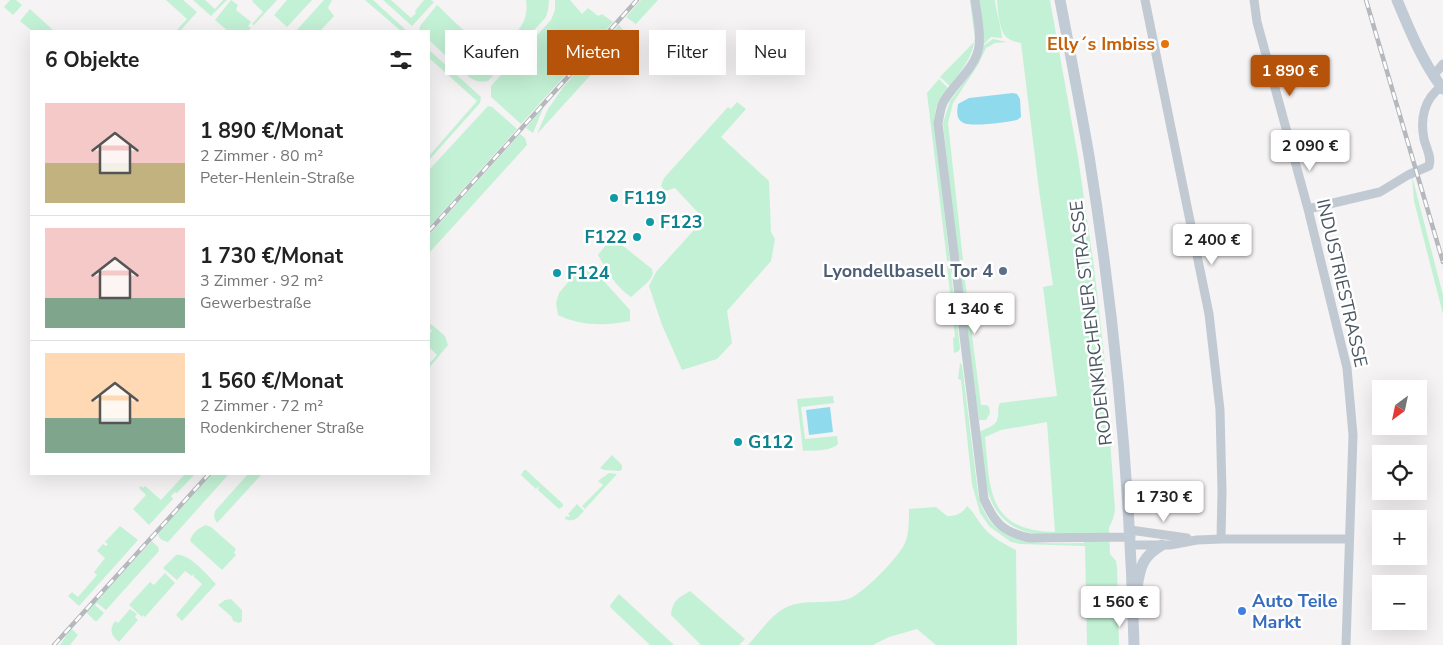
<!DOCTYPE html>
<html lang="de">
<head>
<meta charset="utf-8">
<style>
	body { margin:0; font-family:"Nunito Sans",sans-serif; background:#f2f2f2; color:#222; height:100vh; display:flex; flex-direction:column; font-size:19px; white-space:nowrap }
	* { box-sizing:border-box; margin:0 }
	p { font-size:16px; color:#767676 }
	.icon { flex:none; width:28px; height:28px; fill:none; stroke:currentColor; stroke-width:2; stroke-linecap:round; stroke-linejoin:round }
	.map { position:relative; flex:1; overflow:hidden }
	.sheet { position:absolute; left:30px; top:30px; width:400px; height:445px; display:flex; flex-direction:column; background:#fff; border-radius:0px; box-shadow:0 5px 20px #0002 }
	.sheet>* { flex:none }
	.top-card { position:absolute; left:445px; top:30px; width:475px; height:45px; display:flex; gap:10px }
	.needle { width:32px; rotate:213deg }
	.tools { position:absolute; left:1372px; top:380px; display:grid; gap:10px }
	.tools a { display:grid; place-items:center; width:55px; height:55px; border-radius:0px; background:#fff; box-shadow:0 5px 20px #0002; font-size:25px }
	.price { position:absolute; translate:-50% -42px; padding:0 11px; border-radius:5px; background:#fff; color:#222; font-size:16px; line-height:32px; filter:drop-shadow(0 1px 2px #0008) }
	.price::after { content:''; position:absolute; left:50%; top:30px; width:15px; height:11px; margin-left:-8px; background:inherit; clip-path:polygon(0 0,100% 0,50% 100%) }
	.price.active { background:#b45309; color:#fff }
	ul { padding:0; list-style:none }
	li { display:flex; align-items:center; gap:15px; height:125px; padding:0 15px }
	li+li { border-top:1px solid #e0e0e0 }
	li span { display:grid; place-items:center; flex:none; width:140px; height:100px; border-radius:0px; color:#555 }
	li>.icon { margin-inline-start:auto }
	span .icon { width:60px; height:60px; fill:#fffc; stroke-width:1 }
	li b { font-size:21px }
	h2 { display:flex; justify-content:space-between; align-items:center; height:60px; padding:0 15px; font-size:21px }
	.pill { padding:0 18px; border-radius:0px; background:#fff; box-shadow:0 5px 20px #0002; font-size:18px; line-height:45px }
	.pill.active { background:#b45309; color:#fff }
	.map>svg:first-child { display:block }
</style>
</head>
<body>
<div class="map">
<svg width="1443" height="645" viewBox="0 0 1443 645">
	<rect width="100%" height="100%" fill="#f5f3f3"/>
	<path fill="#c3f1d5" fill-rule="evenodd" d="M10,0H16L22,5L13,15L4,7Z
		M166,0H183L197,12L180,31H176L187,19Z
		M193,0H205L215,9L223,0H227L211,16Z
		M231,0L238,5L236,10L251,22L248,26L251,28L248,31H228L215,20Z
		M253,0H277L254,25L252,24L263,12L252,1Z
		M287,0H312L287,27L274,15Z
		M324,0H332L328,8L334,16L320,31H296Z
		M365,0H373L407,31H401Z
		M383,0H391L411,18L416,13L415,11L424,0H431L434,2L412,26Z
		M526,0H549L548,10L546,17L488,81C473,85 465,73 455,64V56L469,38L465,36L446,56L429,40V31H419L420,26L437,5C459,25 485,60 516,32C525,24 528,12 526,0Z
		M555,0H570L582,14L588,8L598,16L602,14L613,22L521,124L491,97V86L551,20L555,10Z
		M641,0H658L636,24L626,17Z
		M970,0H972C977,45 978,49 950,86L940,77L975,41Z
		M979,0H995C996,13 1001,25 1002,38L991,37L983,45Z
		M997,0H1050L1078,157L1094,267L1104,354L1115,510L1113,519L1109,528L1110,554L1116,561L1117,568L1119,645H1087L1085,546L1020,544L1011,542L990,527L980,513L972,484L961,380L958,379L960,363L962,365L978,493C990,550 1039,543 1084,543V535C1067,535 1048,537 1031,533C982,522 984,472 980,432C987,427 997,427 998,416C999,410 997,408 1000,403L1057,396L1043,287L1053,285L1039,190L1021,43C1017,42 1012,41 1009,39C999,34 998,10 997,0ZM1047,422L1055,532C988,531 990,491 985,437L1001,430Z
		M30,9L54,31H32L20,21Z
		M619,25L627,35L537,134L548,109L564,86Z
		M993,39L1007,42L995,43L986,48L978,65L953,103L948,123L963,260H958L943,123L950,101L977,65L983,46Z
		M429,50L481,97L480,103L429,160V156L477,101L429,58Z
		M939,79L948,88L936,108L934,122L950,261H947L927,93Z
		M737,102L746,109L721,137L769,181L771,232L775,239L771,261L727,311L732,343L717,359L682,370L662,325L649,286L656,272L704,219L675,188L665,191L661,186L664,178L728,107L731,109Z
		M488,106L492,107L517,129L429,227V170Z
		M544,106L533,133L526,128Z
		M520,134L525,138L527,145L429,253V235Z
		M1412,176L1443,295V314L1414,201Z
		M612,237L652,269L653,274L649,281L631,297C616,287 607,271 598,255Z
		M950,265L960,348L959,351L954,353L953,338L955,337L947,266Z
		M959,265H963L981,405H987L989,407L990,413L986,420H979Z
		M581,267H591L630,310V321C606,326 580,326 558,315L556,303L559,293Z
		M1009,309L1011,320L988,322L986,320L985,315L988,312Z
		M431,324L445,336L448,345L429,368V364L437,355L429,347V334L432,331L429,327Z
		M833,396L834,403L801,407L805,439L837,436L838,444C830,452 813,450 803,451L797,399Z
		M612,455L622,465V469L620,471L604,470L600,468Z
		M524,470H526L563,504V506L559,509L538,490L539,486L536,489L521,475Z
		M609,473L617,474L585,509L582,506L603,485L598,481Z
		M185,474H195L177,493L175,492L171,496L173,499L149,525L133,509L146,495L139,488L141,486L143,488L145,486L161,500Z
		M212,474H226L228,475L168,542C163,541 159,539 158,534Z
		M248,474H262L217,523L214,517L215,511Z
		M577,504L584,511C578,517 575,523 565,519L566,516L568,517L570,516L568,514Z
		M967,506C974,512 977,520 984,528C992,538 1005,544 1016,550L1017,645H936L917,629L889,637L873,645H748C758,634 771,616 783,609C801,598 827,605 848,599C861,596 900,556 905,543C909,534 909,520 909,509L936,507L947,516C956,516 962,514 967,506Z
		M206,525L211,527L236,549L234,553L236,555L222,570L190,541C192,533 198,528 206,525Z
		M120,526L138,540L79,606L68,596L72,592L78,597L97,575L94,572L105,558L97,551L103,544L106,546L108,544L105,542Z
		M152,541L158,547L159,551L106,610L97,603L95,605L104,613L97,621H95L86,612L100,597H103L101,596Z
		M176,555C189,553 207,575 216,584L182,621L176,615L202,584L194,577V574L192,576L185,571L177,580L163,568Z
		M165,573L175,583L145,617L143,615L142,617L129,605L150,582L154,585Z
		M690,591L745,639L739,645H701L671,615C673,600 677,599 690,591Z
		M619,594L674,645H650L610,607L611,604Z
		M231,599L242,610V621L239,623L233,621L232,617L218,605L225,600Z
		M130,609L137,614L135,617L138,620L119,642C111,635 109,630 115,621L118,623Z
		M71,628L78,635L70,645H60Z"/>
	<path fill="#90daee" d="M1013,93L1017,94L1020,99L1021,117L1017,120C1008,122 969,128 962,122C956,118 957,111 958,104L969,98Z
		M830,407L833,432L809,435L806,410Z"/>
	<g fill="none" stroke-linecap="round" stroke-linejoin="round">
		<path stroke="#c1cad2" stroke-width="9" d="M975,0C977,15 981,31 979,46C976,68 955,82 944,101C940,108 940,115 938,123L984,499C995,524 1003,532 1030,538L1131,537
			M1145,0L1209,314L1220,410L1222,492L1221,539
			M1254,0L1257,22L1308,209L1347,368L1353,435L1346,645
			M1433,76L1443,64
			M1308,209L1380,192L1408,175L1429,166C1432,157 1426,148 1424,139C1420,119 1424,99 1441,87
			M1130,530L1187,538
			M1131,545H1170L1197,540L1221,539H1348"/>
		<path stroke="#c1cbd6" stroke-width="11" d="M1060,0C1070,52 1080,104 1089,156C1115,318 1130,482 1134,645
			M1397,0C1410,31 1423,63 1443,89
			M1137,588C1140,566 1143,556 1162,545"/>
		<defs>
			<path id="rail" d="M1366,0L1443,262
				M429,231L637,0
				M54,645L209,474"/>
		</defs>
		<use href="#rail" stroke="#b5b8bd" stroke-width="4.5"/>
		<use href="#rail" stroke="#fff" stroke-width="2.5" stroke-dasharray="8" stroke-linecap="butt"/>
	</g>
	<circle fill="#e8710a" stroke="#fff" stroke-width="2" cx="1165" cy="44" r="5"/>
	<g fill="#0f9aa8" stroke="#fff" stroke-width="2">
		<circle cx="614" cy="198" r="5"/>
		<circle cx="650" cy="222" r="5"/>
		<circle cx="637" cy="237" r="5"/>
		<circle cx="557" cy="273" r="5"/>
		<circle cx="738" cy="442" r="5"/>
	</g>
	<circle fill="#5c6f8a" stroke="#fff" stroke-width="2" cx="1003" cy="271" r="5"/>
	<circle fill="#3f7fe0" stroke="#fff" stroke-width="2" cx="1242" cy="611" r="5"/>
	<g text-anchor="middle" stroke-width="5" stroke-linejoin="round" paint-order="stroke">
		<g font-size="18" font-weight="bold" fill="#c56008" stroke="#fff" text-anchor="end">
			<text x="1155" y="50">Elly´s Imbiss</text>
		</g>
		<g font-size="18" font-weight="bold" fill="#0d838f" stroke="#fff" text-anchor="start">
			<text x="624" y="204">F119</text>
			<text x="660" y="228">F123</text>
			<text x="627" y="243" text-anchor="end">F122</text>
			<text x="567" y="279">F124</text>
			<text x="748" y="448">G112</text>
		</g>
		<g font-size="18" font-weight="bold" fill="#4e5e75" stroke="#fff" text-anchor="end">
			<text x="993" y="277">Lyondellbasell Tor 4</text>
		</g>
		<g font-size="18" fill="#4a5661" stroke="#fff">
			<text transform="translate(1342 283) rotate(77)" y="6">INDUSTRIESTRASSE</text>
			<text transform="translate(1091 323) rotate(-97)" y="6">RODENKIRCHENER STRASSE</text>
		</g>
		<g font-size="18" font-weight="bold" fill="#366cbe" stroke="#fff" text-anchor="start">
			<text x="1252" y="607">Auto Teile<tspan x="1252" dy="21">Markt</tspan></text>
		</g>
	</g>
</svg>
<div class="tools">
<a><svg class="needle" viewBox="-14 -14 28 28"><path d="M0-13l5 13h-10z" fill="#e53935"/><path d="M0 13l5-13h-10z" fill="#767676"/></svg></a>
<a><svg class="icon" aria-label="locate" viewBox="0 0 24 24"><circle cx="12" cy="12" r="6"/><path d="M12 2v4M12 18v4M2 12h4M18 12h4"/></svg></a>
<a>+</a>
<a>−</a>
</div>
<b class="price active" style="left:1290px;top:97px">1 890 €</b>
<b class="price" style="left:1310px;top:172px">2 090 €</b>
<b class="price" style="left:1212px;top:266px">2 400 €</b>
<b class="price" style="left:975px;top:335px">1 340 €</b>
<b class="price" style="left:1164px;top:523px">1 730 €</b>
<b class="price" style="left:1120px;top:628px">1 560 €</b>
<div class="top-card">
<a class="pill">Kaufen</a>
<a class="pill active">Mieten</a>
<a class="pill">Filter</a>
<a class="pill">Neu</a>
</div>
<section class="sheet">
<h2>6 Objekte<svg class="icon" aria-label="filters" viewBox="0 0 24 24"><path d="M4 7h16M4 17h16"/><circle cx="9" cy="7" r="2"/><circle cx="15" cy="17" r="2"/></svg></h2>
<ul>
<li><span style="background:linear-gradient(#f6c9c9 60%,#c2b280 0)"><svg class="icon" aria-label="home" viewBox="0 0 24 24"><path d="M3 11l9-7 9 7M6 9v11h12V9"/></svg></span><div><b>1 890 €/Monat</b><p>2 Zimmer · 80 m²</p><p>Peter-Henlein-Straße</p></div></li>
<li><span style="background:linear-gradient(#f6c9c9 70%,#7fa58c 0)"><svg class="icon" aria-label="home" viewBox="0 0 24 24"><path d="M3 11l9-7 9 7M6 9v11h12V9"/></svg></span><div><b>1 730 €/Monat</b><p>3 Zimmer · 92 m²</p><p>Gewerbestraße</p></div></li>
<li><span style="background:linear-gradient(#ffd9b3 65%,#7fa58c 0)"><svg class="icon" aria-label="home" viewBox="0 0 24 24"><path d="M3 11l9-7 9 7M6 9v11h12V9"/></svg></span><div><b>1 560 €/Monat</b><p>2 Zimmer · 72 m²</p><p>Rodenkirchener Straße</p></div></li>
</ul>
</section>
</div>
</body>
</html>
